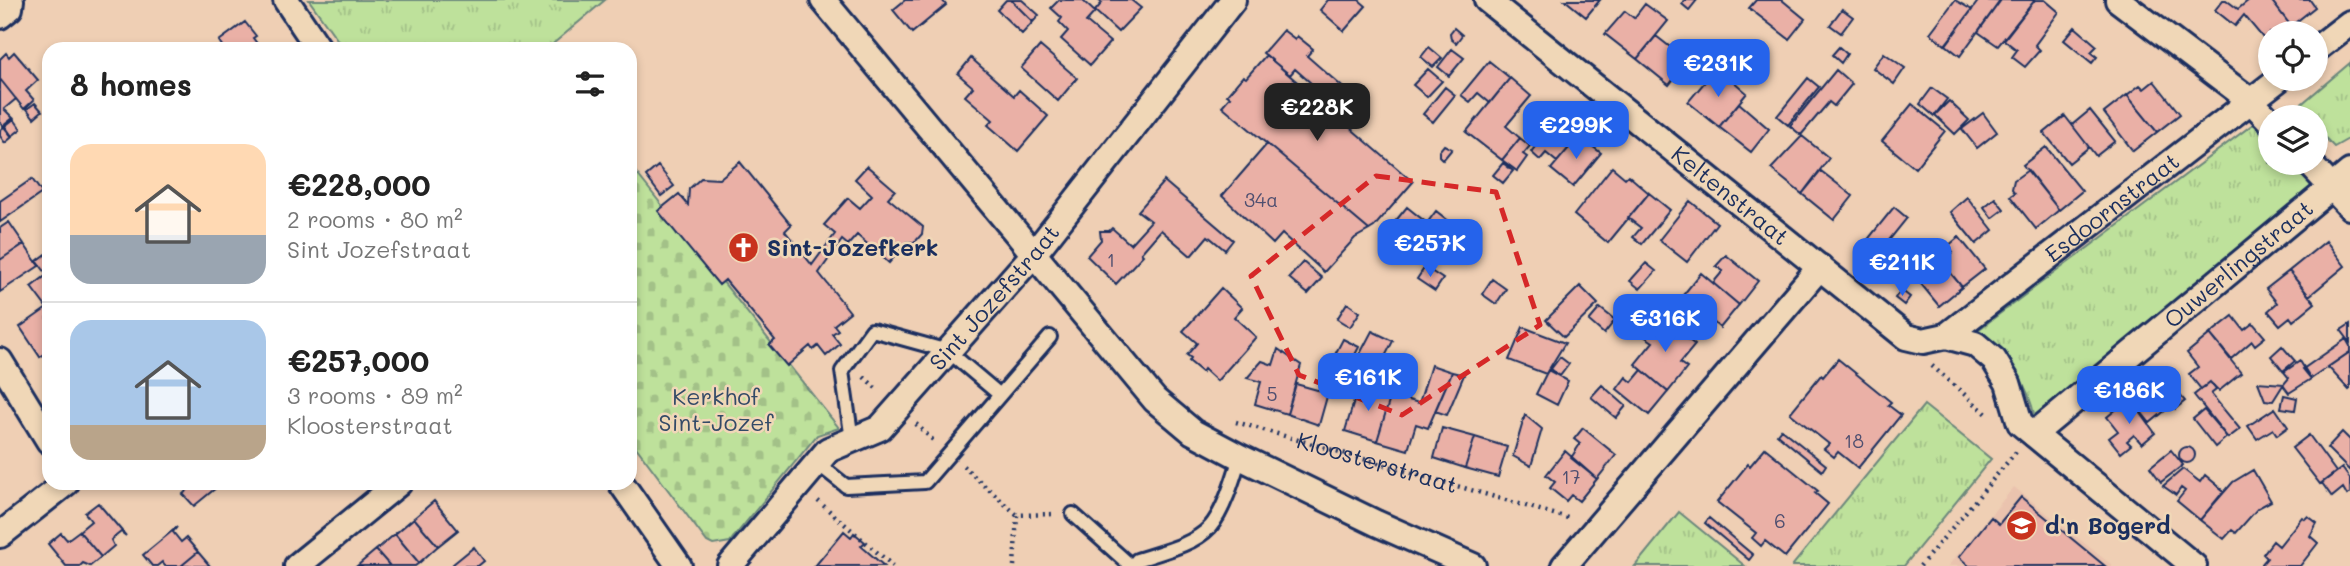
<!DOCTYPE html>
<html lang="en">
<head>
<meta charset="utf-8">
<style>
	body { margin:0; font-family:Mali,sans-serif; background:#f2f2f2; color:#222; height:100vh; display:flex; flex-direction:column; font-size:26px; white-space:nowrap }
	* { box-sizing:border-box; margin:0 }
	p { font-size:23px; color:#767676 }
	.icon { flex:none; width:38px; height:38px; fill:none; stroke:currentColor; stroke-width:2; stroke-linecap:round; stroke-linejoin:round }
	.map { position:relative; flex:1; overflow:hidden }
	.sheet { position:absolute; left:42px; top:42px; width:595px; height:448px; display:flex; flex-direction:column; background:#fff; border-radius:21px; box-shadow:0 4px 10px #0003 }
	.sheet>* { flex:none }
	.controls { position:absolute; left:2258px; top:21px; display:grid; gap:14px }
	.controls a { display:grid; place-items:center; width:70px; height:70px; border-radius:50%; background:#fff; box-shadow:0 4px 10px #0003; font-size:35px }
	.price { position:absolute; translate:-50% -60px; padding:0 16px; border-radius:14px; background:#2563eb; color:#fff; font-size:23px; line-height:46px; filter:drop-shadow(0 2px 4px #0008) }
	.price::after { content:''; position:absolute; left:50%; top:42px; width:21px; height:16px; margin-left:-10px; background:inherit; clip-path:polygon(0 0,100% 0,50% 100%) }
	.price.active { background:#222; color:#fff }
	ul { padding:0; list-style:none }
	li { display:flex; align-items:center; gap:21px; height:175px; padding:0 28px }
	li+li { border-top:2px solid #e0e0e0 }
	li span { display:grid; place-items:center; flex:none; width:196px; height:140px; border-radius:21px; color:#555 }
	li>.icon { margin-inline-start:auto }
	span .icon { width:84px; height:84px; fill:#fffc; stroke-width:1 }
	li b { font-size:30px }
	h2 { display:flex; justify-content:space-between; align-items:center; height:84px; padding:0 28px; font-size:30px }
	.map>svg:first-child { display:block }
</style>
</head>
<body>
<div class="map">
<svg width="2350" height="566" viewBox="0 0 2350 566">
	<defs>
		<pattern id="grass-tufts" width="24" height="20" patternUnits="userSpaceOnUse" patternTransform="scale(1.75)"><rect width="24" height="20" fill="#bee19b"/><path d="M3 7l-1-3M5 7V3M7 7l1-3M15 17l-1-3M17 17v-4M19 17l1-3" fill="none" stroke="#a3c188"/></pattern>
		<pattern id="cemetery-stones" width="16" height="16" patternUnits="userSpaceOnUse" patternTransform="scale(1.75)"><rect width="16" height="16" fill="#bee19b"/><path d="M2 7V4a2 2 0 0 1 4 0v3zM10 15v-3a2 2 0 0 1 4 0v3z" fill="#a3c188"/></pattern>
	</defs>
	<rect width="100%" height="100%" fill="#efcfb4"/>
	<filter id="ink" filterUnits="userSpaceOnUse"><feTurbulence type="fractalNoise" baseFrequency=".0143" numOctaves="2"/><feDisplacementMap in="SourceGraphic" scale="14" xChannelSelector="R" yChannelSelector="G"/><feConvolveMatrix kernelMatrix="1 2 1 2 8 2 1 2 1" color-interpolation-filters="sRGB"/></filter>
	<g filter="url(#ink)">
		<path fill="#eac3ae" d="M2014,487L2113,566H1948Z"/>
		<path fill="url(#grass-tufts)" stroke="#6c887c" stroke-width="2" d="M309,0H605L547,49H344Z
			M2350,63V138L2334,147L2315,127V117H2306L2298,107Z
			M2267,120L2270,123V163H2306L2315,189L2035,419C2029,385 2007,350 1978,330L2252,125Z
			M1924,405L1991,459L1904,566H1792Z
			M1679,512L1745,566H1635Z"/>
		<path fill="url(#cemetery-stones)" stroke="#6c887c" stroke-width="2" d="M630,165L839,428L817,435L730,542L713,545L707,542L630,439Z"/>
		<path fill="#eab0a6" stroke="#1b2f5e" stroke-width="2" d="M905,0H942L946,5L912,33L893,10Z
			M1006,0H1011L1033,22L1022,34L997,10Z
			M1011,0H1022L1039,15L1033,22Z
			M1059,0H1082L1095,12L1086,22L1110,42L1090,65L1061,39L1068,31L1059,22L1062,18L1051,8Z
			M1098,0H1131L1141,8L1118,32L1095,11L1102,3Z
			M1328,0H1359L1366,6L1344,31L1320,10Z
			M1565,0H1600L1586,17Z
			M1685,0H1697L1689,10L1682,4Z
			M1756,0H1782L1805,19L1789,39L1749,8Z
			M1955,0L1972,10L1945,45L1930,33Z
			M1979,0L2000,1L1960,56L1946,45Z
			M2001,0H2035L1998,46L1978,32Z
			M2035,0H2045L2059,12L2035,45L2040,50L2025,67L2012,57L2017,50L2004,40Z
			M2223,0H2226L2238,9L2249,0H2271L2291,26L2281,33H2270L2268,44L2244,15L2235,26L2215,10Z
			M2271,0H2310L2315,7L2291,26Z
			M1645,4L1668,21L1637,59L1605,34L1625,11L1634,18Z
			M1842,9L1853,17L1841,33L1830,25Z
			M245,22L256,36L253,38L261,49H224L219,41Z
			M2075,27L2097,46L2091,52L2097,57L2092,63L2064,40Z
			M1454,28L1462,35L1456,43L1451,39L1450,33Z
			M1283,30L1295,39L1297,36L1313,49L1307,56L1363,105L1347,124L1315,97L1320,91L1295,69L1290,75L1263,53Z
			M1656,36L1688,61L1669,85L1637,59Z
			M1040,46L1077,78L1058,101L1021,68Z
			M1429,47L1442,58L1433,67L1421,57Z
			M1839,47L1847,54L1841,63L1832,55Z
			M1452,49L1464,58L1449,76L1438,67Z
			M14,52L38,80L26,91L34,100L24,109L0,79V59L6,53L9,57Z
			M1884,53L1905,68L1894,84L1873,68Z
			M1266,55L1413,182L1374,227L1369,230L1222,106L1230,97L1227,95L1243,76L1246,78Z
			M971,58L1014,96L1019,90L1048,116L1018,151L988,125L993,120L965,96L973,87L958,74Z
			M1489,61L1510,78L1490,103L1478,93L1470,102L1461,95Z
			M1428,69L1442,81L1427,97L1413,85Z
			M1836,70L1852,84L1834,106L1829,102L1801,135L1790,126Z
			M1725,74L1747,93L1719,127L1688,102L1708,78L1716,84Z
			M1510,78L1531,96L1506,126L1520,138L1502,160L1466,132Z
			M1808,78L1819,87L1788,125L1777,116Z
			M0,79L24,109L16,99L4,109L13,118L3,126L0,122Z
			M2154,81L2180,114L2157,132L2127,95L2140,85L2144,89Z
			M1445,87L1455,95L1433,122L1423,114Z
			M1932,88L1947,99L1934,116L1920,104Z
			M2127,95L2157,132L2133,151L2104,113Z
			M1949,101L1969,120L1955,134L1935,115Z
			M35,103L42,111L34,118L27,109Z
			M1739,103L1769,129L1751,152L1719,127Z
			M1912,104L1945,131L1915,168L1882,141Z
			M2090,110L2115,141L2096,156L2072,125Z
			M1983,113L1997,132L1977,148L1962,129Z
			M2065,116L2089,147L2069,163L2044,133Z
			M1558,118L1579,136L1557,162L1546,153L1540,160L1531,152Z
			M14,119L21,129L12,136L5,126Z
			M4,127L12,137L5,143L0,136V130Z
			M1579,136L1601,153L1573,187L1551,169Z
			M1802,136L1829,158L1802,194L1771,169Z
			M1520,138L1530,146L1523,154L1527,157L1517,171L1502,160Z
			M1267,144L1369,230L1355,238L1324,272L1282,234L1273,244L1222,196Z
			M1444,145L1452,149L1443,160L1439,156V151Z
			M2046,147L2082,191L2059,210L2023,165Z
			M740,162L791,225L785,231L812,265L835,234L824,225L848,198L860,208L872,195L855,179L867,166L895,190L888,198L923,227L922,234L915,242H907L889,263L857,235L848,245L842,240L819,273L850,312L834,325L838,330L832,334L840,344L826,356L818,346L813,350L810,346L787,366L769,345L775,340L725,280L719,285L658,211L679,194L688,205L689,189L701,178L719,179Z
			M1503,163L1513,171L1503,183L1493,175Z
			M658,166L674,186L661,196L646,176Z
			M1612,167L1625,178L1628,175L1649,193L1608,243L1574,215Z
			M2028,170L2059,210L2036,229L2010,196L2015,193L2012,189L2014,180Z
			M1821,171L1853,196L1834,220L1802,194Z
			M32,179L42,193L0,222V201Z
			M1164,181L1233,240L1225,250L1208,236L1191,256L1161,230L1141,253L1143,255L1116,284L1087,256L1101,240L1100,231H1109L1112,228L1130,244L1151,221L1138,211Z
			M1649,193L1670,210L1642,244L1633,237L1641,228L1628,218Z
			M1967,197L1993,230L1976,244L1950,212Z
			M1995,198L2004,209L1992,218L1984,207Z
			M1690,201L1717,223L1687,262L1659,240Z
			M1407,207L1427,223L1436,211L1450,222L1421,260L1384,235Z
			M1894,207L1907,218L1878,254L1865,243Z
			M9,222L24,244L0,260V228Z
			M1959,237L1985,269L1962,287L1941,261L1953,252L1948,246Z
			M2326,241L2345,266L2309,296L2289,271Z
			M24,244L39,266L0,292V260Z
			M1433,244L1450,245L1449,263L1432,261Z
			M1929,247L1962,287L1939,306L1912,273L1923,265L1916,257Z
			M49,252V277L37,261Z
			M1726,255L1758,281L1739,305L1713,283L1723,271L1716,266Z
			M1303,262L1322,278L1308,294L1289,278Z
			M1646,263L1656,271L1640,289L1630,281Z
			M1425,267L1443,279L1435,291L1417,279Z
			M2289,271L2315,303L2293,321L2290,317L2280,325L2268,311L2277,303L2266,289Z
			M1701,273L1739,305L1720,328L1713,322L1697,341L1666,316Z
			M47,275L49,304L46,307L31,287Z
			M1492,279L1506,289L1496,304L1482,294Z
			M1580,286L1598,304L1564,337L1546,320Z
			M1221,288L1242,308L1234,317L1256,337L1217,381L1204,369L1202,372L1189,361L1191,358L1187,355L1197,343L1183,331Z
			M1901,290L1910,297L1904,305L1895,298Z
			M1347,303L1360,312L1350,327L1337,319Z
			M47,308L49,351L40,357L20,327Z
			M1600,308L1615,320L1604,334L1589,321Z
			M1660,316L1695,345L1680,363L1687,368L1668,392L1635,364L1653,342L1644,336Z
			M2233,316L2244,330L2253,323L2265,337L2255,345L2252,341L2231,359L2210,334Z
			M2350,324V342L2341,330Z
			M1523,327L1565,343L1546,374L1509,360Z
			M1372,331L1393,341L1373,380L1352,369Z
			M2210,334L2241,373L2219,391L2210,382L2201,389L2189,374L2198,367L2187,353Z
			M1343,339L1359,347L1343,378L1327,370Z
			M2346,339L2350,346V352L2311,379L2303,369Z
			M2282,346L2295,361L2283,371L2271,356Z
			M1278,349L1301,365L1287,414L1255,404L1261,382L1247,378L1262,361L1273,365Z
			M2350,352V389L2349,390L2328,367Z
			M1560,357L1569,364L1560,376L1551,369Z
			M1838,359L1891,402L1888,405L1901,415L1858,468L1838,452L1834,457L1824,449L1829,444L1790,413L1821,375L1823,377Z
			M2300,361L2311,379L2289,393L2283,385L2273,401L2265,400L2258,382L2284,384L2289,378L2284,372Z
			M1431,365L1452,372L1428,428L1416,424L1408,450L1377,441L1391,395L1419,403Z
			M1548,370L1568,381L1557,405L1536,394Z
			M1642,370L1668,392L1649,415L1617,389L1626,377L1632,382Z
			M1452,372L1464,375L1447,415L1435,411Z
			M2153,380L2164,394L2173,387L2185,401L2175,409L2172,405L2150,423L2130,398Z
			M2210,382L2216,390L2211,394L2240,429L2228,438L2194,395Z
			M1296,384L1328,393L1319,425L1287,414Z
			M1359,385L1391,395L1377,441L1345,431Z
			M1602,385L1626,406L1616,418L1591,397Z
			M2284,395L2297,398L2295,410L2281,408Z
			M2130,398L2155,433L2142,444L2134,435L2127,441L2131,445L2121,453L2109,438L2118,431L2107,417Z
			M2275,408L2288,427L2277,435L2273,429L2257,439L2248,426Z
			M2204,410L2227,437L2215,447L2193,419Z
			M1525,415L1542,429L1531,466L1513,456Z
			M1442,428L1475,437L1465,468L1434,458Z
			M1583,428L1616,455L1597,479L1571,458L1580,444L1574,439Z
			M1781,429L1826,465L1822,471L1777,434Z
			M2342,432L2350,440V471L2327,448Z
			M2309,435L2336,472L2320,484L2292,448Z
			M1475,437L1507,447L1498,477L1465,468Z
			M2179 455a8 8 0 1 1 16 0a8 8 0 1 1-16 0Z
			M1765,448L1818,491L1815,493L1828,504L1785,557L1765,541L1761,546L1752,538L1756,533L1717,502L1748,464L1750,466Z
			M2171,450L2183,465L2161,482L2150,467Z
			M1565,451L1597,479L1579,501L1571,495L1566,501L1550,488L1555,482L1546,475Z
			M2342,468L2350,479V493L2347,495L2343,488L2332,497L2322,483Z
			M2183,469L2200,482L2205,475L2224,491L2200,520L2177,501L2185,491L2181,488L2176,495L2163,486Z
			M2253,470L2271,501L2258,508L2236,533L2232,530L2224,539L2200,520L2233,482Z
			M187,483H222L194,506L183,494L191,487Z
			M2021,497L2105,566H1969L1959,557L1991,517L1999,524Z
			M434,501L458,530L438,546L414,518Z
			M98,503L126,536L121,532L111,540L114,546L101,557L79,531L91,521L85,513Z
			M2308,516L2317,523L2310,536L2318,543L2300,566H2260L2267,558L2263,554L2273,541L2279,546L2302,517L2305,519Z
			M414,518L438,546L419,563L395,534Z
			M1709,518L1753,555L1749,560L1705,523Z
			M177,527L173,532L181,542L186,538L198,552L181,566H165L162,562L157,566H152L143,555Z
			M79,531L101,557L90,566L83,563L80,566H66L48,544L61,533L67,540Z
			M844,531L851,537L854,533L865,542L861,546L884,566H815Z
			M395,534L419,563L415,566H390L376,550Z
			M474,547L484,561L478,566H455L453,564Z
			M376,550L390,566H357Z
			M198,552L210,566H181Z"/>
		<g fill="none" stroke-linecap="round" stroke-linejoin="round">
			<defs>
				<path id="lane" d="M852,440L842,371L872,330L948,351L1000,395
					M817,463L846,486L925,482L1050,337
					M1073,514L1131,566
					M1132,566L1137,560C1161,552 1192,546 1210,527C1224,511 1234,477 1240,457"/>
				<g id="street">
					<path d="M286,0L319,49"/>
					<path d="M823,0L1155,400L1193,432L1240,457L1376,523L1473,566"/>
					<path id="s2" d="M1487,0L1906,337L1923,341L1946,336L1975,344L1994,360L2008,383L2020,423L2194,566"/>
					<path d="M2118,0L2251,101L2270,121"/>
					<path d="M0,16L10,8L11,0"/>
					<path d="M2315,50L2350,23"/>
					<path d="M2309,163L2350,207"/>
					<path id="s3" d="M1946,336L2279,79"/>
					<path d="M0,361L49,441"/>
					<path id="s4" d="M2034,434L2350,172"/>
					<path d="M621,483L679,566"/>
					<path d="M0,535L66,483"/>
					<path d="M297,566L399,483"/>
					<path id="s5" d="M730,566L828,450L880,428L988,306L1033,255L1233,0"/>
					<path d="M1564,566L1820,267"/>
				</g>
			</defs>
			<use href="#lane" stroke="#1b2f5e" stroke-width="18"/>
			<use href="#street" stroke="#1b2f5e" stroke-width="30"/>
			<g stroke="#1b2f5e" stroke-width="4.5" stroke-dasharray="2 5" stroke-linecap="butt">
				<path d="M1932,366L1988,415"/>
				<path d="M864,377L878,390"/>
				<path id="s1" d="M1236,422L1571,519"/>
				<path d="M916,424L935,442"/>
				<path d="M963,466L1017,515"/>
				<path d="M818,501L893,566"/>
				<path d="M1014,566L1017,515L1055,514"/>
				<path d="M1920,566L2016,452"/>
			</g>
			<use href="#lane" stroke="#f0d7b7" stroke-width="12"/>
			<use href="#street" stroke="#f0d7b7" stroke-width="24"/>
		</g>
	</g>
	<path fill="none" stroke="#d62828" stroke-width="5" stroke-dasharray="14 9" stroke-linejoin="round" d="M1376,176L1496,192L1540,325L1402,415L1299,375L1251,276Z"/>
	<defs>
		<symbol id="church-disc" viewBox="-11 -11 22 22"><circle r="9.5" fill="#c8321e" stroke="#f0d7b7"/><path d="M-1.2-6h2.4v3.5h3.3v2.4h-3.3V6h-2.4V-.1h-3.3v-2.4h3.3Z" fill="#fff"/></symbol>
		<symbol id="school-disc" viewBox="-11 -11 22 22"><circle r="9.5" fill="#c8321e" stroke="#f0d7b7"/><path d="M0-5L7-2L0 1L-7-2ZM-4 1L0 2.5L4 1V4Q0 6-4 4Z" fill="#fff"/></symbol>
	</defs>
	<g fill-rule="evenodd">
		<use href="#church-disc" x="726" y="230" width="35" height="35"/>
		<use href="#school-disc" x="2004" y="508" width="35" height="35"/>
	</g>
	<g text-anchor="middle" stroke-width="5" stroke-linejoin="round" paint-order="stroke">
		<g font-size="19" fill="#4f4f70">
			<text x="1261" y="207">34a</text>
			<text x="1111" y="267">1</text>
			<text x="1272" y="401">5</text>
			<text x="1854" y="448">18</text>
			<text x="1571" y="484">17</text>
			<text x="1780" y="528">6</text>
		</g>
		<g font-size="23" fill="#1b2f5e" stroke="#f0d7b7">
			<text dy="8" stroke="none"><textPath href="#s2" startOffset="312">Keltenstraat</textPath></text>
			<text dy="8" stroke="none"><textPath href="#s3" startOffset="210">Esdoornstraat</textPath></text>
			<text dy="8" stroke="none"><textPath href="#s4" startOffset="266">Ouwerlingstraat</textPath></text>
			<text dy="8" stroke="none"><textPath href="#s5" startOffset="382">Sint Jozefstraat</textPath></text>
			<text dy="8" stroke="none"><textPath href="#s1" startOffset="147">Kloosterstraat</textPath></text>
		</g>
		<g font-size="23" font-weight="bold" fill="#1b2f5e" stroke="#f0d7b7" text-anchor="start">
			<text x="767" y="256">Sint-Jozefkerk</text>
			<text x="2045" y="534">d'n Bogerd</text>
		</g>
		<g font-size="23" fill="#334a67" stroke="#f0d7b7">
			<text x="716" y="405">Kerkhof<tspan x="716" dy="26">Sint-Jozef</tspan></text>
		</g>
	</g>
</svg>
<div class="controls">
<a><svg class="icon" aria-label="locate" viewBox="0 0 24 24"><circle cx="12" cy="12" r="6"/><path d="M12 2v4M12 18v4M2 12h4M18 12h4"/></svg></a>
<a><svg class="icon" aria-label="layers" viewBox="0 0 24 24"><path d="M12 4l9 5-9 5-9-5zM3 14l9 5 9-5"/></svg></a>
</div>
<b class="price" style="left:1718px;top:99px">€231K</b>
<b class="price active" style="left:1317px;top:143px">€228K</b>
<b class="price" style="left:1576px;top:161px">€299K</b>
<b class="price" style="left:1430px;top:279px">€257K</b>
<b class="price" style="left:1902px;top:298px">€211K</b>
<b class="price" style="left:1665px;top:354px">€316K</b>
<b class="price" style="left:1368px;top:413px">€161K</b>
<b class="price" style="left:2129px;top:426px">€186K</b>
<section class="sheet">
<h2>8 homes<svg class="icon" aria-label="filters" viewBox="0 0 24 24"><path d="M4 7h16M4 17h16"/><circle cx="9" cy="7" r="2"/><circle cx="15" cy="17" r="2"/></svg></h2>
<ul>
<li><span style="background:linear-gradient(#ffd9b3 65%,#9aa5b1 0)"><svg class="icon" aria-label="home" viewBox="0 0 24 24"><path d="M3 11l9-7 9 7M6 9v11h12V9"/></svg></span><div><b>€228,000</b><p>2 rooms · 80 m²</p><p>Sint Jozefstraat</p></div></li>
<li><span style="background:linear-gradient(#a9c7e8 75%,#b9a48a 0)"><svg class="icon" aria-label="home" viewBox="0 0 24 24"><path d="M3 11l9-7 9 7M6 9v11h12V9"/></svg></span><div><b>€257,000</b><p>3 rooms · 89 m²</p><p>Kloosterstraat</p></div></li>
</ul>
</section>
</div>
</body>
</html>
